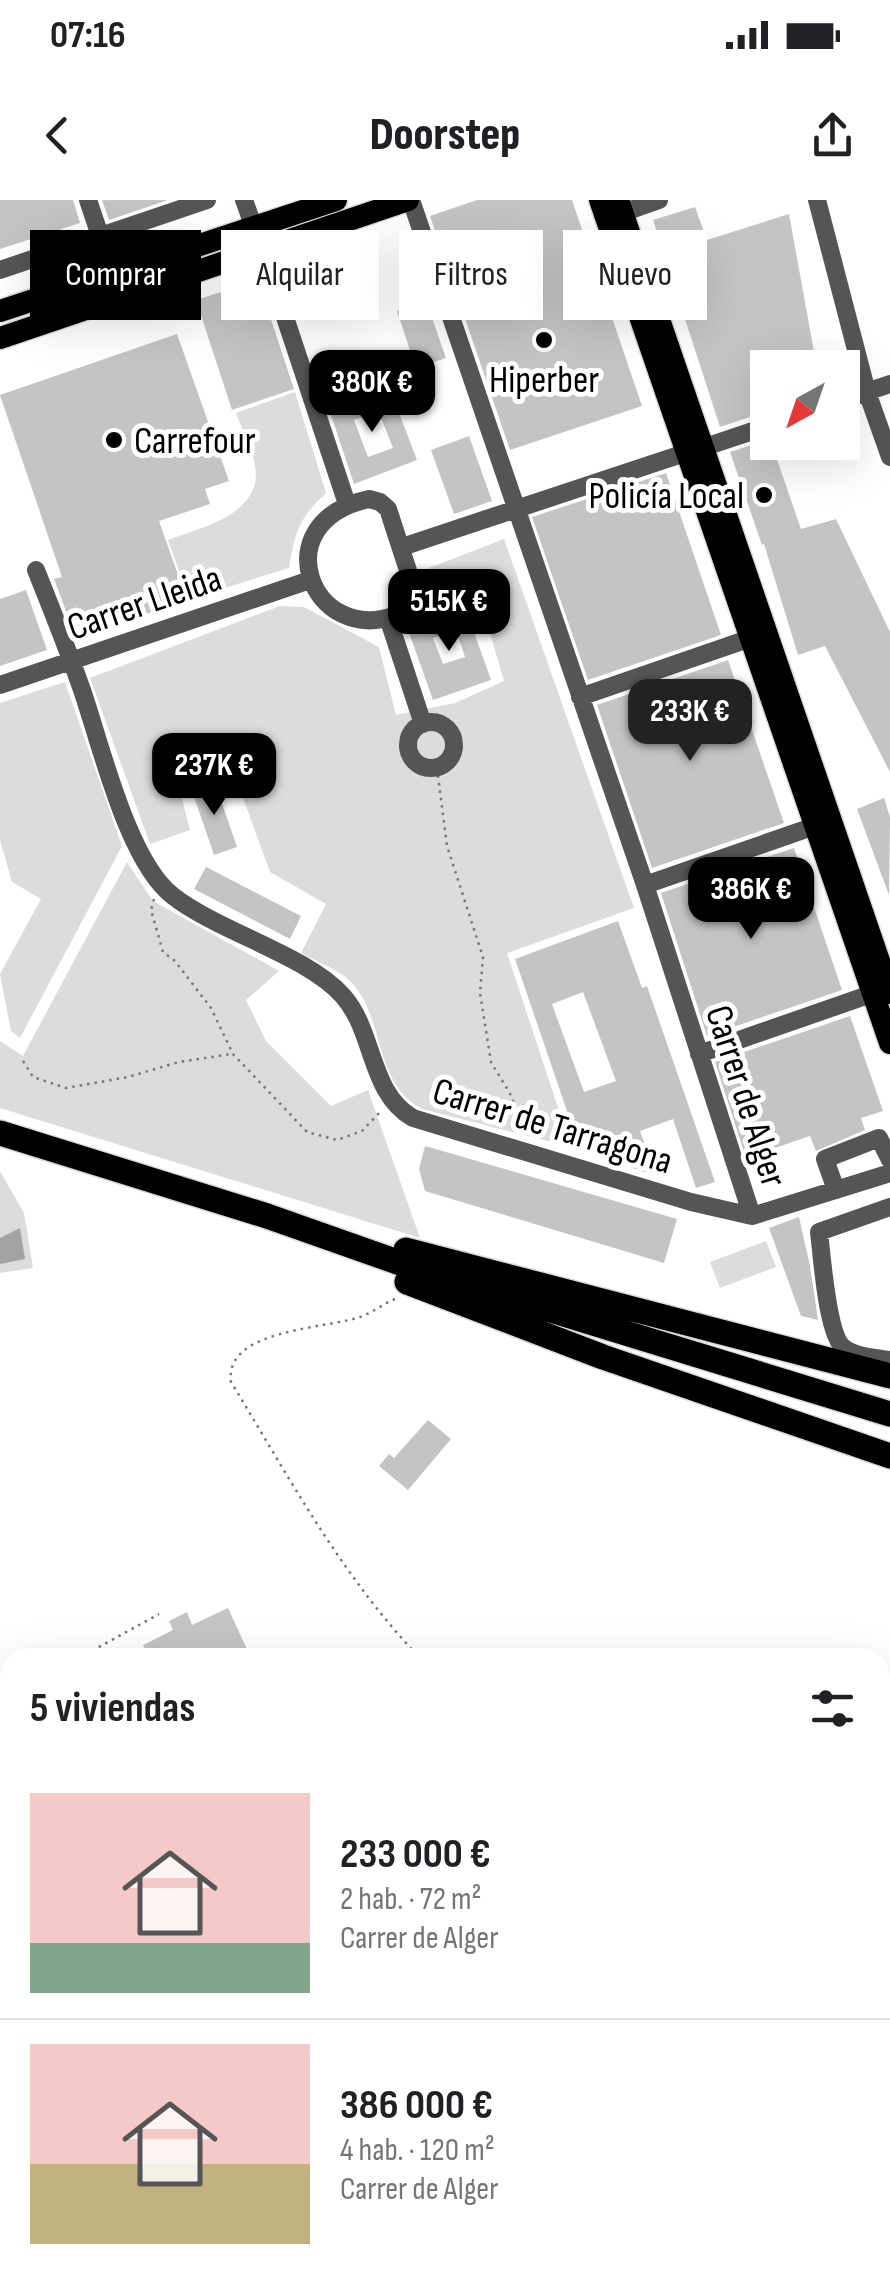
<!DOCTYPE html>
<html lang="es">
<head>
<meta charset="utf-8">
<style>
	body { margin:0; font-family:"Sofia Sans Condensed",sans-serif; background:#f6f6f6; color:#202124; height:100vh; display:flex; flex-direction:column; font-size:38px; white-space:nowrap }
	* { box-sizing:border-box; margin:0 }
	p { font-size:32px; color:#757577 }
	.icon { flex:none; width:55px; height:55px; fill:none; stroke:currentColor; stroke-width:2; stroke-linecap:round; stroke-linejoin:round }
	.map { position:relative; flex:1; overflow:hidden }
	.side { position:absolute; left:0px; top:1448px; width:890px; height:642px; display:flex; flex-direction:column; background:#fff; border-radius:30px 30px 0 0; box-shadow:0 10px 40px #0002 }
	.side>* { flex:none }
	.hud { position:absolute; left:30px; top:30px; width:830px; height:90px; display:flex; gap:20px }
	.needle { width:65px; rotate:220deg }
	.buttons { position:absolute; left:750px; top:150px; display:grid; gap:20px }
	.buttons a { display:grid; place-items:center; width:110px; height:110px; border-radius:0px; background:#fff; box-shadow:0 10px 40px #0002; font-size:50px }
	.price { position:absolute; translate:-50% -85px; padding:0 22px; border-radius:20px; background:#000; color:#fff; font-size:32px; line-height:65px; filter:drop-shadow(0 2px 5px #0008) }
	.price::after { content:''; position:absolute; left:50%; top:60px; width:30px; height:22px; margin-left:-15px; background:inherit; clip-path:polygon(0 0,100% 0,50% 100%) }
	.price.current { background:#222; color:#fff }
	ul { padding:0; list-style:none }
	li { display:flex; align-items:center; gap:30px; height:250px; padding:0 30px }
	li+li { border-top:2px solid #e0e0e0 }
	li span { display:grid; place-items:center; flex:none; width:280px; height:200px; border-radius:0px; color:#555 }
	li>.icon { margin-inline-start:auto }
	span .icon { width:120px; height:120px; fill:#fffc; stroke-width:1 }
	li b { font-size:42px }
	h2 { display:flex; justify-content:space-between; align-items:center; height:120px; padding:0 30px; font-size:42px }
	.chip { padding:0 35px; border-radius:0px; background:#fff; box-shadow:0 10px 40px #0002; font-size:35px; line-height:90px }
	.chip.current { background:#000; color:#fff }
	.status { display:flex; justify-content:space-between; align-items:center; height:70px; padding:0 50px; background:#fff; direction:ltr }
	.status svg { height:28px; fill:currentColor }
	header { display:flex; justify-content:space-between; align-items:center; height:130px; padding:0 30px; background:#fff; font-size:45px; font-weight:800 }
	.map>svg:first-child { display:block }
</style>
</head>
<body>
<div class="status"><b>07:16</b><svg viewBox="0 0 49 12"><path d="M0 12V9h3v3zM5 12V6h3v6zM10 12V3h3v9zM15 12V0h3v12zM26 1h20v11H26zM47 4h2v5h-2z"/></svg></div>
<header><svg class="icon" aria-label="back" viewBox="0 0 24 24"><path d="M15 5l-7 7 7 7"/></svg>Doorstep<svg class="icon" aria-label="share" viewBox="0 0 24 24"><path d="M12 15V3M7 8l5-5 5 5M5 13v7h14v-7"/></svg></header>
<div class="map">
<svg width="890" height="2089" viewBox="0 0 890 2089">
	<rect width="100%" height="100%" fill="#fff"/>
	<path fill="#dcdcdc" d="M295,192L326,293C299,318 295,332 289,368L189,399L168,340C202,327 264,314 255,265C252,248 242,229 236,213Z
		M504,339L634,708L507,753L571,947L422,909C372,883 386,815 349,780C337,769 315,761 301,753L326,704L270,672L232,568L179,587L190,630L150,644L90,478L280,406L304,407L379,447L396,515L455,503L504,481L479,395L441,402L429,368Z
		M65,482L122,646L20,838L11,831L0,774L41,699L12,682L0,640V503Z
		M127,662L153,701L279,771L246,800L266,841L331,906L368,890L420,1038L0,908V841L23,856Z
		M0,971L24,1013L33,1068L0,1073Z
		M766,1041L776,1067L720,1088L710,1062Z
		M890,1556V1994L880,2000V1561Z
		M455,2080H699L688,2089H463Z"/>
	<path fill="#a3a3a3" d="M20,1028L25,1059L0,1064V1038Z"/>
	<path fill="#c4c4c4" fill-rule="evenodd" d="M0,0H73L80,23L0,49Z
		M102,0H168L109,20Z
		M477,0H572L642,206L510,250L430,16Z
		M695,7L707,40L789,14L817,168H768V211L720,227L653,20Z
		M258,80L294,189L232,210L196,100Z
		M426,101L446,158L416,168L397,111Z
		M177,134L229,281L205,289L210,304L159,321L187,400L76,438L54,379L62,377L0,195Z
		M389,187L417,260L354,284L329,209ZM378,210L393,248L368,257L354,220Z
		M469,236L492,301L454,314L431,250Z
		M768,240L771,242L801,329L836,319L890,432V572L825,446L798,455L764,344L762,345L730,252Z
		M666,273L721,435L588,480L532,317Z
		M26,390L47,450L0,466V399Z
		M465,407L491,480L433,500L407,427ZM456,430L465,457L443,464L433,438Z
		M728,460L784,623L652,668L597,505Z
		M214,580L237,647L214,655L191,588Z
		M884,598L890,617L889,695L857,609Z
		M794,648L842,790L707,836L661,693Z
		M206,667L301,716L290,739L194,689Z
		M618,721L642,788L647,786L715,982L696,988L673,919L640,931L654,969L644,972L633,968L620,935L580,949L515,759ZM583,792L616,881L584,892L552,804Z
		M850,816L883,911L861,918L865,930L816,951L810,936L746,958L715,862Z
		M425,946L677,1019L664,1063L425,991L419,969Z
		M799,1017L810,1066L818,1120L801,1116L769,1028Z
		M428,1220L451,1239L408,1290L379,1266L389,1254L394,1258Z
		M228,1408L251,1458H149L143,1445L173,1430L169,1421L187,1412L192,1425Z"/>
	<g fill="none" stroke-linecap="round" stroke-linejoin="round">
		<defs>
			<path id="major" d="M600,0L890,843
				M618,0L890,793
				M0,111L336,0
				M0,138L408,0"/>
			<path id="highway" d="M0,933L267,1016L423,1071L890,1214
				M406,1050L890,1176
				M407,1082L603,1157L890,1256"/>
		</defs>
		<use href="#major" stroke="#dbdbdb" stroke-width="25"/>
		<use href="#highway" stroke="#dbdbdb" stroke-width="28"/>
		<path stroke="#777" stroke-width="2.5" stroke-dasharray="2.5 5" stroke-linecap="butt" d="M437,568L447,646L483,757L480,793L491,862L512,897L521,932
			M154,699L151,710L163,752L175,761L211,808L233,854L307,932L337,940L362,931L381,911
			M23,861L33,877L66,888L128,877L179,862L231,854
			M395,1099C383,1104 372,1113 360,1117C325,1129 224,1129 231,1182C289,1277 342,1377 420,1458
			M79,1458L159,1414
			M0,1496L10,1491
			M880,1553L890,1548
			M0,1749L10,1741
			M0,1850L10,1860
			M0,2061L10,2050
			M730,2080L738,2089
			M411,2089C425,2080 437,2080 451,2088"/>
		<path stroke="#555" stroke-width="18" d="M88,0L113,74
			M244,0L254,28
			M411,0L645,685L752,1016
			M817,0L867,192L890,257
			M622,13L659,0
			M262,48L347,304
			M0,70L207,0
			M842,200L890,184
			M705,247L768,226
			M369,299L380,302L388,309L416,395C413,407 407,411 396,415C312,447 262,322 369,299Z
			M402,347L688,252
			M36,370C52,410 68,450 82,490C101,545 128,662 173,696C219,732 307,755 343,796C375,832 369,893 413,918L691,1002L752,1016
			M388,418L423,524
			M0,485L310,380
			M580,497L751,438
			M408 545a23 23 0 1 1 46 0a23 23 0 1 1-46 0Z
			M645,685L815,626
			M699,854L874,793
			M836,990L825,959L879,938L890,960
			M890,1007L819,1032C822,1055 827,1136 844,1148C856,1157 875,1158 890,1160
			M752,1016L890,973
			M880,1585L886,1588L890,1609
			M880,1737L890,1752
			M880,1828L890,1843
			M890,1873L887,1882L890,1887
			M880,1949L890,1961
			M880,1991L890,1985
			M467,2080L475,2089
			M516,2080L523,2089
			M564,2080L571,2089
			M595,2089L607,2080
			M678,2089L689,2080"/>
		<use href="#major" stroke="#000" stroke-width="22"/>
		<use href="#highway" stroke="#000" stroke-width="25"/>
	</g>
	<g fill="#000" stroke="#fff" stroke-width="4">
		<circle cx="544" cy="140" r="10"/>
		<circle cx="114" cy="240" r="10"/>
		<circle cx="764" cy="295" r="10"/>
	</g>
	<g text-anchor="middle" stroke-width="10" stroke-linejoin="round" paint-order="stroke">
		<g font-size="38" fill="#000" stroke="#fff">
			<text x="544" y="192">Hiperber</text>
			<text x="134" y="253" text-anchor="start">Carrefour</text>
			<text x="744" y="308" text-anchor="end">Policía Local</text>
		</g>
		<g font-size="38" fill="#000" stroke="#fff">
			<text transform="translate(144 402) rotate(-19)" y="13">Carrer Lleida</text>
			<text transform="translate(747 896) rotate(72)" y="13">Carrer de Alger</text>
			<text transform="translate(553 925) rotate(17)" y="13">Carrer de Tarragona</text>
		</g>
	</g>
</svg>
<div class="buttons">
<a><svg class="needle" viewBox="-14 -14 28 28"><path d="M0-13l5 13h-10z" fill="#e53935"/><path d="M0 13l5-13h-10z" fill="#757577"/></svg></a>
</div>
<b class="price" style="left:372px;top:235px">380K €</b>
<b class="price" style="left:449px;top:454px">515K €</b>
<b class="price current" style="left:690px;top:564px">233K €</b>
<b class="price" style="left:214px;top:618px">237K €</b>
<b class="price" style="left:751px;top:742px">386K €</b>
<div class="hud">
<a class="chip current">Comprar</a>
<a class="chip">Alquilar</a>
<a class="chip">Filtros</a>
<a class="chip">Nuevo</a>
</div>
<section class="side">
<h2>5 viviendas<svg class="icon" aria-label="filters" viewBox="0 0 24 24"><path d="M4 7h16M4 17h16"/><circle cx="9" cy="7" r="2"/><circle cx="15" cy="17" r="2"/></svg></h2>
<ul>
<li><span style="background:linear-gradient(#f6c9c9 75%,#7fa58c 0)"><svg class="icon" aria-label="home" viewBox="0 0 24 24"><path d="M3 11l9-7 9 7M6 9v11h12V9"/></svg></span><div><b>233 000 €</b><p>2 hab. · 72 m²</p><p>Carrer de Alger</p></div></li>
<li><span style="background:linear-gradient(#f6c9c9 60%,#c2b280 0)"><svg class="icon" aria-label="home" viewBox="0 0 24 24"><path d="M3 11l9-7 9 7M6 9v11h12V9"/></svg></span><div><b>386 000 €</b><p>4 hab. · 120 m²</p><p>Carrer de Alger</p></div></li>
</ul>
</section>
</div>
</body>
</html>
